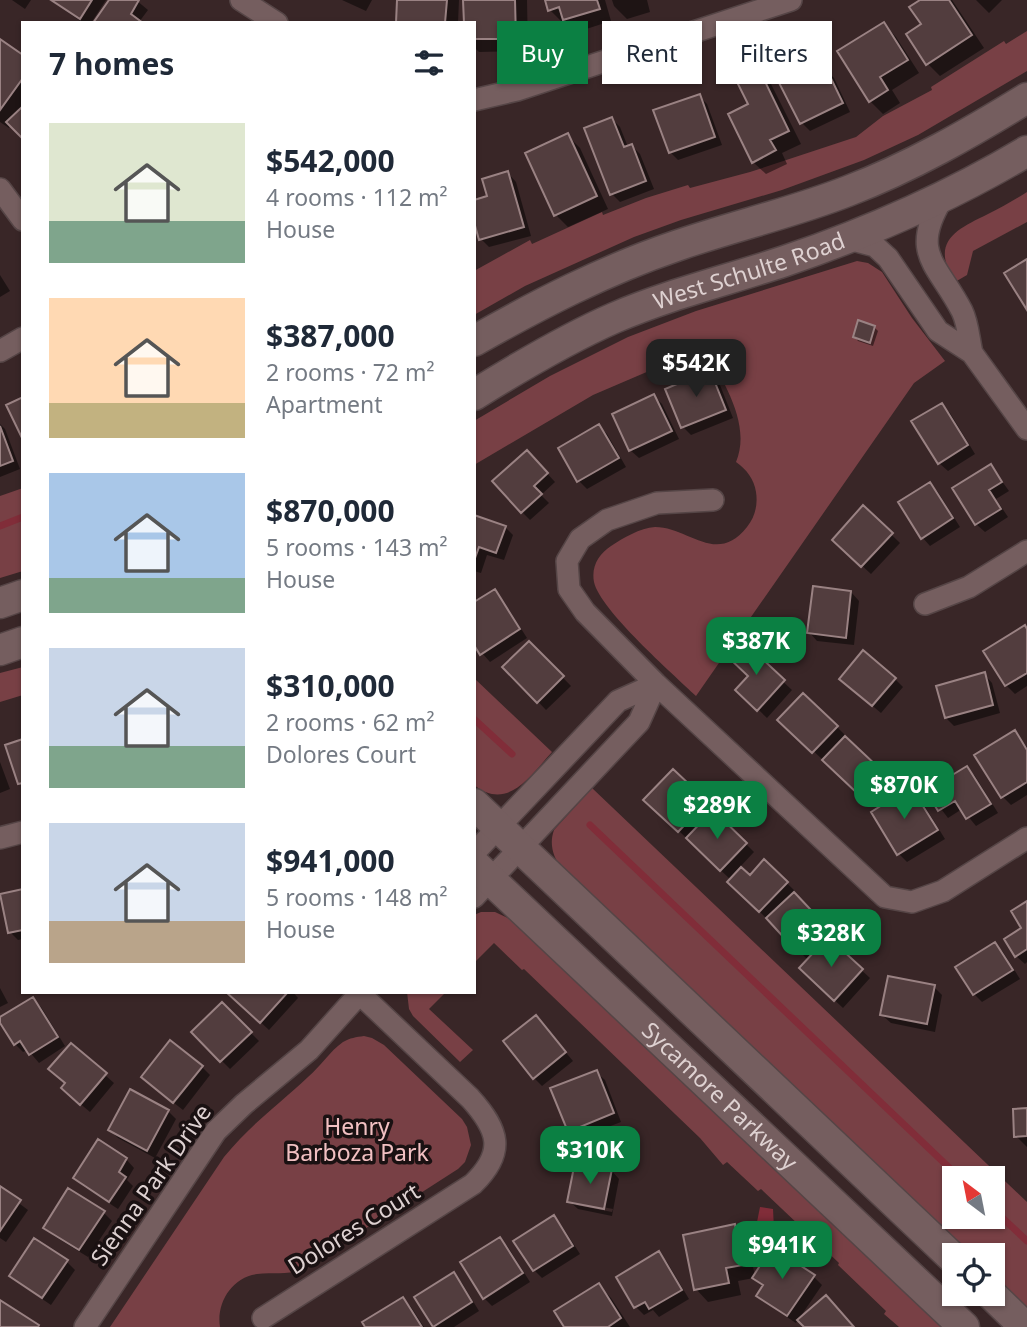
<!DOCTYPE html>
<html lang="en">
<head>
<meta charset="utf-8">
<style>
	body { margin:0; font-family:"Noto Sans",sans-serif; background:#f6f6f7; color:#1f2937; height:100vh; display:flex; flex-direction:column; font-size:26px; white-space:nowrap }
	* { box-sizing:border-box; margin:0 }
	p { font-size:23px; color:#747a83 }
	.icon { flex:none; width:38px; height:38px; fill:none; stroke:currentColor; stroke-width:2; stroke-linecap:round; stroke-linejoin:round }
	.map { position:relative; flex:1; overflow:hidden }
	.sheet { position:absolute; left:21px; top:21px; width:455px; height:973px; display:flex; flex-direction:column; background:#fff; border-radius:0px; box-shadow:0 2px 5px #0004 }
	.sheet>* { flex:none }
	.guide { position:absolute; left:497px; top:21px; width:424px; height:63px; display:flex; gap:14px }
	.needle { width:46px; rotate:328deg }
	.fabs { position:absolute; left:942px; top:1166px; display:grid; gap:14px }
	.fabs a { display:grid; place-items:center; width:63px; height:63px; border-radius:0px; background:#fff; box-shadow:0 2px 5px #0004; font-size:35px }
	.price { position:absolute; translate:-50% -60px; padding:0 16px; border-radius:14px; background:#0b8043; color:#fff; font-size:23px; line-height:46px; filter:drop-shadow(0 2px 4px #0008) }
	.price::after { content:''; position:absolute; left:50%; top:42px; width:21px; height:16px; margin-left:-10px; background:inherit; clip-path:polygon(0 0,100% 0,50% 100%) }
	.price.selected { background:#222; color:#fff }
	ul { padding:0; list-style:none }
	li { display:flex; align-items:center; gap:21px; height:175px; padding:0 28px }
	li span { display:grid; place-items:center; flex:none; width:196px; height:140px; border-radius:0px; color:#555 }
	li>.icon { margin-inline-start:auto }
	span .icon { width:84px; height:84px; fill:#fffc; stroke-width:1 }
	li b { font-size:30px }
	h2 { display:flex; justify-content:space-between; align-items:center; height:84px; padding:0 28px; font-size:30px }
	.pill { padding:0 24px; border-radius:0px; background:#fff; box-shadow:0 2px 5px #0004; font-size:24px; line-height:63px }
	.pill.selected { background:#0b8043; color:#fff }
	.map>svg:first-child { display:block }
</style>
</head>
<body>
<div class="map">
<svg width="1027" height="1327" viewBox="0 0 1027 1327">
	<rect width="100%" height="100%" fill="#392627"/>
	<path fill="#784045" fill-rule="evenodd" d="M1027,31V71L918,135L864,160L782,190L681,220L634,237L525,286L474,315V271L530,240L532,244L602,212L603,215L646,198L688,185L690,188L750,172L856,137L883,116L932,90L931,87L1004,41L1006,44Z
		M1027,192V222L973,251L967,275L955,282C930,242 955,230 988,214C1002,207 1014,200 1027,192Z
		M857,261L868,263L882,272L912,318L945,361L914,383L696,696C673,674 600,610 594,582C591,566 599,554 611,546C623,538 640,528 655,527C689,527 716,566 747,527C755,517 758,505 756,492C754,479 747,470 736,462C752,423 722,381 705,347L593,395L474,465V421L550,376L628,337L696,311Z
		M23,488V571L0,578V496Z
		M23,667V695L0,702V673Z
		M474,678L552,752C531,775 508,812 474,785Z
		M592,788L1027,1202V1308L992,1275V1255H970L561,868C553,856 549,844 554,830ZM954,1178H992V1216H954Z
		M481,912H495L512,920L942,1327H899L884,1314L886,1311L838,1265L839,1263L761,1189L758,1191L727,1162L723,1165L700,1138L524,969L522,970L494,943L474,963V915Z
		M407,992H446L429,1009L473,1050L460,1062L413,1016L409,1009Z
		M364,1036L372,1038L384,1045L462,1119L467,1127L471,1145L465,1162L458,1169L301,1270C286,1275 273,1272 257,1274C232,1277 216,1303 220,1327H110L224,1157C251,1124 277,1106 308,1077C320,1067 330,1051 343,1042C350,1038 356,1037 364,1036Z"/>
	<path fill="#812d39" d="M760,1207L773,1209L774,1229L778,1232V1239L763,1247L754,1237Z"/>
	<path fill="#0007" fill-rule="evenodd" d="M12,0H31L25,9Z
		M50,0H106L91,23H83Z
		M111,0H136L148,10L139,22Z
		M342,0H372L366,11Z
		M399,0H459L458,23H399Z
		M465,0H527L528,51L479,52L474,47V23Z
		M547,0H605L611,21L577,32L567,21L563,23L550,10Z
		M612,0H647L650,12L627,19L614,6Z
		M923,0H952L984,48L940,76L928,64L923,25Z
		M976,0H1002L989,13Z
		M884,24L896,37L919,73L892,90L900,103L883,114L870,101Z
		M0,41L23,57V136L11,124L9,128L0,122Z
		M797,61L810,78L826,70L834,78L850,112L810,131L802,123Z
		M758,71L771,84L801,144L782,153L787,164L766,174L753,162L750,105Z
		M699,96L707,104L722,145L678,160L670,152Z
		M612,119L620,127L628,147L632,146L640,154L654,189L620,202L612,194Z
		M567,135L580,148L608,209L568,227L556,215Z
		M508,173L516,182L531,236L489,247L481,239L489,197Z
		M0,275L10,291L0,297Z
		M874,327L878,331L873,346L858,341L855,337Z
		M710,372L718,380L733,418L691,435L683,427Z
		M654,396L662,404L679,439L639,458L630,450Z
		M941,405L950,413L975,454L948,471L939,463Z
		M0,424L5,429L20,469L0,477Z
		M599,426L607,434L626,467L587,489L579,481L560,448Z
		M535,460L555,482L541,495L549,503L530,520L522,512Z
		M991,466L1009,491L996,499L1008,517L985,532L976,524Z
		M930,484L938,492L960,527L930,546L922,537Z
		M864,508L900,543L871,574L834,540Z
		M474,517L505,527L513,535L504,560L487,555L481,573L474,571Z
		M495,591L503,600L527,638L490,662L482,653Z
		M851,592L859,601L854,645L817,641L809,632Z
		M1027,630V686L1015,694L1006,685L985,652Z
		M529,643L571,686L546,710L505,667Z
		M744,645L792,690L767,718L738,690L750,676Z
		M984,674L992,683L1000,713L954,726L946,718Z
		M895,679L903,687L881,713L850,687Z
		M780,720L837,727L845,735L843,737L886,778L866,800Z
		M1015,732L1027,747V795L1011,805L1003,797L977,756Z
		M0,762L10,789L0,793Z
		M967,768L975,776L998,813L976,826L962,809L948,818L928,792Z
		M673,771L754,852L739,868L750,877L764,861L795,891L793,893L833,936L829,940L870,978L843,1008L810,977L809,961L738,890L731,880L646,800Z
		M910,789L919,797L945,839L907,862L899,854Z
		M23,891V939L18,940L10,932Z
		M1027,903V962L1025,964L1016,956Z
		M995,944L1003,952L1020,979L982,1002L974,994Z
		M934,987L942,995L935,1032L891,1023L882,1015Z
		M0,988L8,1003L0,1007Z
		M228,992H293L298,998L269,1030Z
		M32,999L41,1007L65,1046L39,1063L28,1050L23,1052L15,1044L0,1019Z
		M222,1004L259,1041L230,1069L193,1032Z
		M536,1017L573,1061L542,1086L534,1078Z
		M71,1045L114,1083L90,1112L71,1096L67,1084Z
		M202,1067L210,1075L183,1110L151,1085Z
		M596,1072L605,1080L621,1122L577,1139L569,1131Z
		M1027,1110V1147L1016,1136Z
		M168,1111L176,1119L155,1158L118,1138L110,1130Z
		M126,1159L134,1168L127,1180L133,1186L118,1209L83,1186L75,1178Z
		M611,1170L619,1179L612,1216L578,1209L569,1201ZM576,1202L613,1209L612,1212L576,1205Z
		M0,1189L28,1210L6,1242L0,1238Z
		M104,1213L112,1221L88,1257L54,1236L45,1228Z
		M554,1217L562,1226L580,1254L542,1278L534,1270Z
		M735,1226L747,1239L755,1276H813L822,1285L796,1323L767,1304L758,1296L764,1287L754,1278L738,1281L741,1295L708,1302L696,1289Z
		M500,1239L508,1247L530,1282L492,1306L484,1298Z
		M659,1254L667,1262L689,1299L659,1317L653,1310L644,1315L636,1307Z
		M67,1262L75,1270L51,1305L20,1284L12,1276Z
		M454,1274L462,1283L479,1311L454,1327H436Z
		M599,1285L611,1298L630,1327H566Z
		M403,1299L411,1307L424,1327H367Z"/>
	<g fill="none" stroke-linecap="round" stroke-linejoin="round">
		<path stroke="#812d39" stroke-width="7" d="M0,526L23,517
			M474,719L512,754
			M590,825L960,1178
			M992,1208L1027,1241"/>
	</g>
	<path fill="#523d3e" stroke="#9a8283" stroke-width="2" d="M51,0H92L80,19Z
		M109,0H139L131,14L143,23H93Z
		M397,0H447L445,23H396Z
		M463,0H515L516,39H474V23H464Z
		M545,0H597L600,9L563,20L559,7L548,11Z
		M920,0H949L972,35L926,65L906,34L921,24L909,7Z
		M884,22L908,60L880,77L888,90L869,102L837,51Z
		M0,39L23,55V78L0,110Z
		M798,59L806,77L826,68L843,103L800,124L773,71Z
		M759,69L789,131L770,140L776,150L752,163L728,114L748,104L736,80Z
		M700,94L715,137L669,153L653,110Z
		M23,106V139L6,122Z
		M612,117L624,147L632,144L646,181L610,195L584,128Z
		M568,133L597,196L554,216L525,153Z
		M508,171L524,227L479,240L474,222V200L487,196L482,179Z
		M1027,259V310L1004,273Z
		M858,320L875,326L870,343L853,337Z
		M710,370L726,410L681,428L665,389Z
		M654,394L672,431L629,451L612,414Z
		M23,397V440L6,405Z
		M942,403L968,445L938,464L911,421Z
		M599,424L619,458L577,482L558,448Z
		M0,426L13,461L0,466Z
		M527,450L548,473L534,486L542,494L521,513L492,481Z
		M991,464L1002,482L989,490L1001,509L975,525L952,488Z
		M930,482L953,518L921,539L898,502Z
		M863,505L893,533L861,567L832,540Z
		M474,515L506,526L496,553L479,547L474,561Z
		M813,586L851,591L846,638L807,633Z
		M495,589L520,629L480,655L474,645V602Z
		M1025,625L1027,629V673L1005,686L983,651Z
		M529,641L564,676L537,703L502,667Z
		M744,642L785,680L757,711L735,690L748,676L729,658Z
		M863,650L896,678L872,706L839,679Z
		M985,672L993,705L945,718L936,686Z
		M803,693L838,726L812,753L777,720Z
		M1015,730L1027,750V782L1001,798L974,755Z
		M845,736L879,768L857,793L822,760Z
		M23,739V783L18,784L5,745Z
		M967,766L991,804L966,819L955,801L938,811L926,791Z
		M673,769L707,801L678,832L643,800Z
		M911,787L938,830L897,855L871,812Z
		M713,810L747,843L720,871L686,838Z
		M764,859L788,882L759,912L727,882L741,867L750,875Z
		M23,889V930L8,933L0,894Z
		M794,892L826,926L798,953L766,918Z
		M1027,901V949L1015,957L1004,939L1021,928L1011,911Z
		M828,937L863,969L834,1001L799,968Z
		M995,942L1013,970L973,995L955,967Z
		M888,976L935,985L927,1024L880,1015Z
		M226,992H288L260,1023Z
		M33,997L58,1037L29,1055L20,1041L14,1045L0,1023V1017Z
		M222,1002L252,1032L220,1062L191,1032Z
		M536,1015L566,1052L533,1079L503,1041Z
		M170,1040L203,1066L173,1103L141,1077Z
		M71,1043L107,1073L80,1105L61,1088L65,1083L48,1069Z
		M597,1070L614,1113L568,1132L550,1088Z
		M130,1089L169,1110L147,1151L108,1130Z
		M1027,1108V1136L1014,1137L1013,1109Z
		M98,1139L127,1158L119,1172L126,1177L109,1202L73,1178Z
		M575,1162L612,1169L604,1209L567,1202Z
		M0,1186L21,1200L0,1231Z
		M68,1188L105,1211L79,1250L43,1228Z
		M554,1215L573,1246L533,1271L513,1241Z
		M735,1224L743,1265L726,1268L729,1283L694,1290L683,1235Z
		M500,1237L523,1273L483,1299L460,1262Z
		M34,1238L68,1260L42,1298L9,1276Z
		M772,1247L815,1275L787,1316L756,1296L763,1285L752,1278Z
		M659,1251L682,1290L649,1309L645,1302L634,1308L616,1277Z
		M454,1272L472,1302L433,1327L414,1297Z
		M599,1283L621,1318L608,1327H564L554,1311Z
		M826,1295L854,1327H804L797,1320Z
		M403,1297L422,1327H365L362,1322Z
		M0,1300L39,1325L38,1327H0Z"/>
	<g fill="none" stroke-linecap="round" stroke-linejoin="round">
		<defs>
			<path id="minor" d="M241,0L277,23
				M474,100L517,90L791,0
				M0,189L23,220
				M942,199C909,254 938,264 962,311C968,323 969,340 972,353
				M849,239L875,246L888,258L938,331L972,353L1027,429
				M0,351L23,338
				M713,500L657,503L607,520L580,539L567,561L569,589L585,612L656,684L885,897L912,902L943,891L1027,838
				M925,604L969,587L1027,551
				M0,838L23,832
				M474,853L618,701L656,684
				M474,897L639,722L656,684
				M263,1318L473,1184C506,1152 499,1130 470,1098L358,992
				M85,1327L216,1131L244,1104L309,1050L361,992"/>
			<g id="secondary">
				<path d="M474,341C539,304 605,270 676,246C733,226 792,213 848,191C911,167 970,133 1027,98"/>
				<path id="s1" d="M474,395C519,367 566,339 614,318C670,294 728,280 785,261C870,232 950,197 1027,151"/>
				<path d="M0,603L23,595"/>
				<path d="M0,650L23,642"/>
				<path d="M474,804L954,1259"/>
				<path id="s2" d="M474,864L964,1327"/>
				<path d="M990,1293L1025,1327"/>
			</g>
		</defs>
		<use href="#minor" stroke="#554546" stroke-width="24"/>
		<use href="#secondary" stroke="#554546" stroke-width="33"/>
		<use href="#minor" stroke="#755e5f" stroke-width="21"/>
		<use href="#secondary" stroke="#755e5f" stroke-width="30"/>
	</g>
	<g text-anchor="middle" stroke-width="7" stroke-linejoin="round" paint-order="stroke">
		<g font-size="23" fill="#ded1d1" stroke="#1a1112">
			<text dy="8" stroke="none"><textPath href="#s1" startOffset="303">West Schulte Road</textPath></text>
			<text dy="8" stroke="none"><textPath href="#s2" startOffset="338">Sycamore Parkway</textPath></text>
			<text transform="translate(151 1185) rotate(-55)" y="8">Sienna Park Drive</text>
			<text transform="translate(354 1229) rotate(-32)" y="8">Dolores Court</text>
		</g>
		<g font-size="23" fill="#f2c0c2" stroke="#1a1112">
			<text x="357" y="1135">Henry<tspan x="357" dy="26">Barboza Park</tspan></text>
		</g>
	</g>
</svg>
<div class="fabs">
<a><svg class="needle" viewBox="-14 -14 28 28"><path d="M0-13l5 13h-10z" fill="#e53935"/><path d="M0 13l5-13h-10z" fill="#747a83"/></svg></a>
<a><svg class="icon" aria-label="locate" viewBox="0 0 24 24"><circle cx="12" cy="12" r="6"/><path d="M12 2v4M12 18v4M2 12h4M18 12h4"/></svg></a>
</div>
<b class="price selected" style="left:696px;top:399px">$542K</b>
<b class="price" style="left:756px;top:677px">$387K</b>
<b class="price" style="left:904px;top:821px">$870K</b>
<b class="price" style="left:717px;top:841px">$289K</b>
<b class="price" style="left:831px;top:969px">$328K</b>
<b class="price" style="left:590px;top:1186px">$310K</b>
<b class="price" style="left:782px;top:1281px">$941K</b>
<div class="guide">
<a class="pill selected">Buy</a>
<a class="pill">Rent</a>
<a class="pill">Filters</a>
</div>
<section class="sheet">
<h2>7 homes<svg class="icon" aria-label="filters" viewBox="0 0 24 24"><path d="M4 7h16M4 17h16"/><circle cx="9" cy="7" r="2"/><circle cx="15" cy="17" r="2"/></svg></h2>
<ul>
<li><span style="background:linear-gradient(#dfe7d0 70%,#7fa58c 0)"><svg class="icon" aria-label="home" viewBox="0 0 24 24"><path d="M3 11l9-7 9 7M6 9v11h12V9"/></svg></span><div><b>$542,000</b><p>4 rooms · 112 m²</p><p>House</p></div></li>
<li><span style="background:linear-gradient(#ffd9b3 75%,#c2b280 0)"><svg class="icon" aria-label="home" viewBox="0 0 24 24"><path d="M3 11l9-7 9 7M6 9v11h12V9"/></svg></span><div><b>$387,000</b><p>2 rooms · 72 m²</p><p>Apartment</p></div></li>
<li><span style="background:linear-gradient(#a9c7e8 75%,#7fa58c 0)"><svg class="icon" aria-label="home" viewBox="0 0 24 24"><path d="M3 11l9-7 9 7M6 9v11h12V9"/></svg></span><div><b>$870,000</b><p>5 rooms · 143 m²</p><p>House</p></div></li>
<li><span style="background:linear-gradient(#c9d6e8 70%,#7fa58c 0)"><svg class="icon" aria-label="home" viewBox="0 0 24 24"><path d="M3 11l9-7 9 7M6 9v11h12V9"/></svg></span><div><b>$310,000</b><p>2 rooms · 62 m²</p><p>Dolores Court</p></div></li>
<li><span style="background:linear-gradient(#c9d6e8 70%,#b9a48a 0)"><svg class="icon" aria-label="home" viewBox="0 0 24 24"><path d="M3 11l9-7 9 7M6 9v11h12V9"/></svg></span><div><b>$941,000</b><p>5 rooms · 148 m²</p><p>House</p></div></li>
</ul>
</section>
</div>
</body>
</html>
